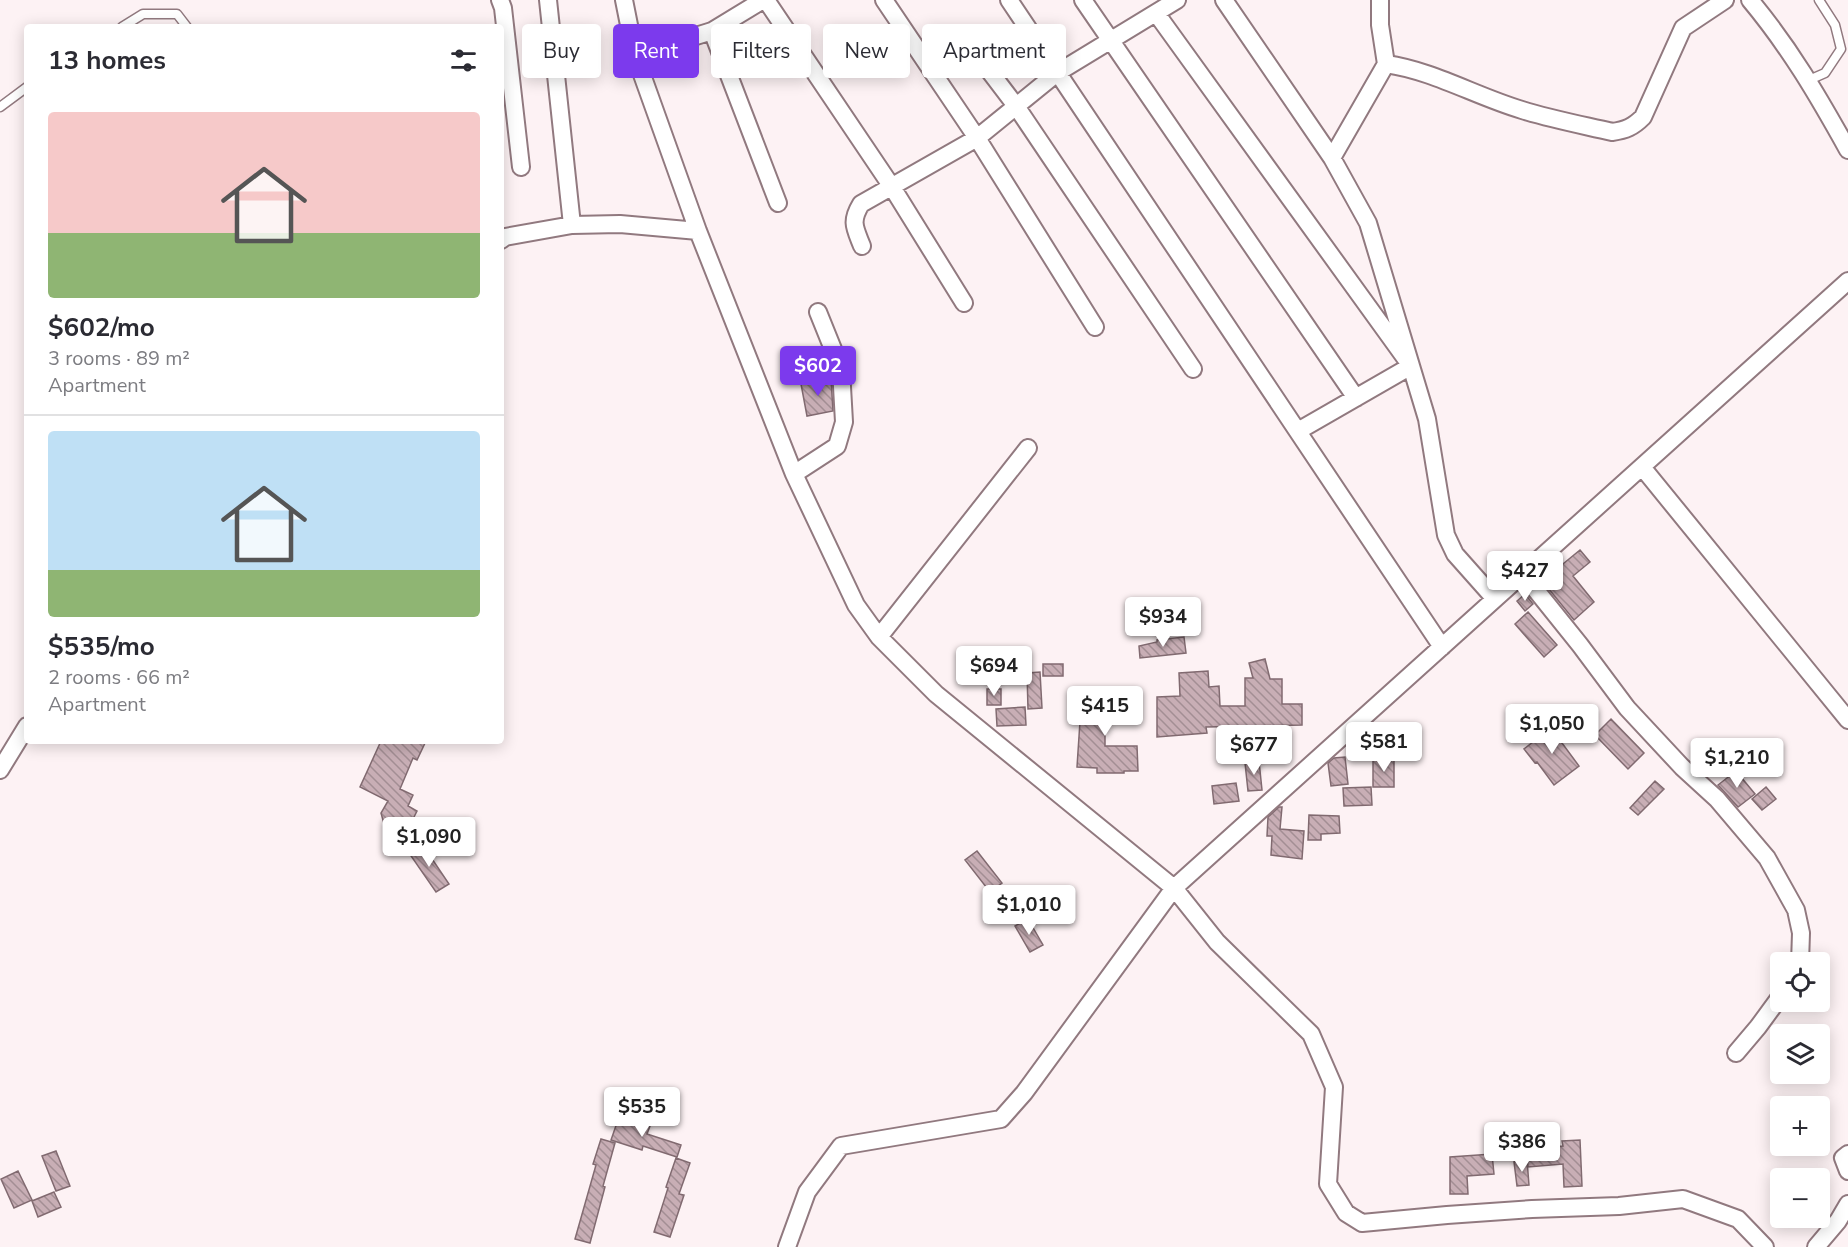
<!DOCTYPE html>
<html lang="en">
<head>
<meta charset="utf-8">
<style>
	body { margin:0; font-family:"Nunito Sans",sans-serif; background:#f2f2f3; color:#2b2b33; height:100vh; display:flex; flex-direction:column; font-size:22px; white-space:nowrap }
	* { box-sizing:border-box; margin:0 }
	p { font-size:20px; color:#7c7c81 }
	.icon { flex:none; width:33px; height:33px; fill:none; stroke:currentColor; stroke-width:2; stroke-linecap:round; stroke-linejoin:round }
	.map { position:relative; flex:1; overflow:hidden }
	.sheet { position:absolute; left:24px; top:24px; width:480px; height:720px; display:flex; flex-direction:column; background:#fff; border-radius:6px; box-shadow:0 3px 15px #0003 }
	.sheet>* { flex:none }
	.banner { position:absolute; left:522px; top:24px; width:570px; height:54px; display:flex; gap:12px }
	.tools { position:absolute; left:1770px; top:952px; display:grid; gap:12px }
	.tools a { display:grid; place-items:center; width:60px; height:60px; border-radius:6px; background:#fff; box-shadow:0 3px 15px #0003; font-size:30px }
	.price { position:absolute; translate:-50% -51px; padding:0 14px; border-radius:6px; background:#fff; color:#222; font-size:20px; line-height:39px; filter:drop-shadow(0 2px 3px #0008) }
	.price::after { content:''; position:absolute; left:50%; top:36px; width:18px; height:14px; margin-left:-9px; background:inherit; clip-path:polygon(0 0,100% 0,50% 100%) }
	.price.active { background:#7c3aed; color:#fff }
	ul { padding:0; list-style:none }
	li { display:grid; align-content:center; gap:12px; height:318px; padding:0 24px }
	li+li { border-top:2px solid #e1e1e2 }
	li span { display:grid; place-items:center; height:186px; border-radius:6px; color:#555 }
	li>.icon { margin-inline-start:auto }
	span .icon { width:108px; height:108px; fill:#fffc; stroke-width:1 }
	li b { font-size:26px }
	h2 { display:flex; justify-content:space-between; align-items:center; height:72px; padding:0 24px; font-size:26px }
	.chip { padding:0 21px; border-radius:6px; background:#fff; box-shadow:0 3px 15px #0003; font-size:21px; line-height:54px }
	.chip.active { background:#7c3aed; color:#fff }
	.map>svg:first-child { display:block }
</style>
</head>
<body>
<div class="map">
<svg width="1848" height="1247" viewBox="0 0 1848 1247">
	<defs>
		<pattern id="building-back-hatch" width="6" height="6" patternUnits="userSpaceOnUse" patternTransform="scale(1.5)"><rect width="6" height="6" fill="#c8aeb5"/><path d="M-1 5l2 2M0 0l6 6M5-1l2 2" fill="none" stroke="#a38e94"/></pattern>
	</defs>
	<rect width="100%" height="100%" fill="#fdf2f4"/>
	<path fill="url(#building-back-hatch)" stroke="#816a70" stroke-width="1.5" d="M831,379L833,411L807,416L801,384Z
		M1580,550L1590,562L1573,576L1594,602L1574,620L1544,583L1560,570L1558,568Z
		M1525,594L1533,604L1525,611L1517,601Z
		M1528,612L1557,645L1544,657L1515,624Z
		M1184,637L1186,653L1140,658L1139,646L1157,642V640Z
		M1265,659L1270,679H1282V704H1302V725L1206,727L1207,733L1157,737V697L1180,696L1179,673L1208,671L1209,687L1219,686L1220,706H1245V678H1253L1249,663Z
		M1043,664H1063V676H1043Z
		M1040,672L1042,708L1028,709L1027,673Z
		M987,689H1001V705H987Z
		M1129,689L1130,718H1105V746H1137L1138,771H1124V773H1097V768L1077,767L1081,706H1109V690Z
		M1025,707L1026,725L997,726L996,709Z
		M1611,719L1644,753L1628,769L1595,735Z
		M1555,725L1566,739L1562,743L1579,766L1554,785L1537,762L1535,763L1524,749Z
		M381,741H426L417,760L413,758L400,789L413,795L408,806L417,811L409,827L410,832L388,838L381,813L388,801L360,787Z
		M1345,757L1348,784L1331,786L1328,763L1334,758Z
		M1394,758V787H1373V759Z
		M1259,761L1262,790L1248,791L1245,763Z
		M1736,771L1755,794L1738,807L1718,785Z
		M1655,781L1664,789L1638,815L1630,808Z
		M1236,783L1239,801L1214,804L1212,786Z
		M1371,787L1372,805L1344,806L1343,788Z
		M1766,787L1776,799L1762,810L1752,799Z
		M1279,807H1282L1280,829L1304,831L1302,859L1271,855L1272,836H1267L1268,817Z
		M1309,815L1339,816L1340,833L1321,834V840H1308Z
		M422,844L449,884L436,892L409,853Z
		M977,851L1002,883L990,892L965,860Z
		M1028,919L1043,945L1030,952L1015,926Z
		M619,1117L650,1126L647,1134L681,1145L677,1157L643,1146L642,1150L611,1140Z
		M601,1139L615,1143L603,1186L605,1187L590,1243L575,1239L596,1165L593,1164Z
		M1580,1140L1582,1186L1564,1187L1563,1164L1528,1167L1527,1149L1563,1146L1562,1141Z
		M56,1151L70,1186L56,1191L42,1156Z
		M1492,1154L1494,1174L1467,1176L1468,1194H1450V1157Z
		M676,1158L690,1163L679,1194L684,1195L670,1237L654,1232L668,1188L666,1187Z
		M1527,1160L1529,1185L1517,1186L1514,1162Z
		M18,1171L32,1200L14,1208L1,1179Z
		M54,1192L61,1207L38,1217L32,1201Z"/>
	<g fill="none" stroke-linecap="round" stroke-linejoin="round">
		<defs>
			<path id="lane" d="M122,27L143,14H177L187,27
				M1809,80L1825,73L1841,49L1835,25L1819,0
				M0,107L27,87"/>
			<path id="street" d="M500,0L503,8L521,167
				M548,0L572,225
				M624,0L635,55L698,231L794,474L856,605L879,637L936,694L1174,888L1217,942L1311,1034L1334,1087L1328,1184L1346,1213L1362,1223L1447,1215L1532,1209L1619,1206L1683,1199L1738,1219L1765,1247
				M766,0L892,187L964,303
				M884,0L977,138L1095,327
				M1009,0L1442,647
				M1083,0L1356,398
				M1224,0L1332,158L1368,223L1427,419L1446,535L1455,554L1495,599
				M1750,0C1790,48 1818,96 1848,150
				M1156,13L1411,366L1298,431
				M712,31L778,203
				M962,35L1016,106L1193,369
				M635,55L712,31L763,0
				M1386,64C1434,71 1475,96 1522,110C1551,119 1582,125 1612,132C1626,130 1633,127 1643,117L1683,28L1725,0
				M1332,158L1386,64L1380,25V0
				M501,240L505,237L572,225L620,224L698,231
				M862,246C855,228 850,222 861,204L977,138L1057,73L1177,0
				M1642,467L1848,720
				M794,474L837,446L844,422L841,369L818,312
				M1523,574L1580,645L1627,708L1682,767L1717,799L1767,858L1796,910L1801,933L1800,963
				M879,637L1028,448
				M0,770L27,726
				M1736,1053L1758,1027L1780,997
				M1848,1154L1843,1158L1848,1171
				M787,1247L807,1192L841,1146L1001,1119L1024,1093L1174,888L1848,281
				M1816,1247L1838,1221L1848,1204"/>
		</defs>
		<use href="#lane" stroke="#91797f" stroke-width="11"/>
		<use href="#street" stroke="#91797f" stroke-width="20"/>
		<use href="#lane" stroke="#fff" stroke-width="8"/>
		<use href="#street" stroke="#fff" stroke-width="16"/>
	</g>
</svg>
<div class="tools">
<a><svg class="icon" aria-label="locate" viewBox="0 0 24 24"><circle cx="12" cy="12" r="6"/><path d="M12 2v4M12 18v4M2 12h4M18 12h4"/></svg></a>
<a><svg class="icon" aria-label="layers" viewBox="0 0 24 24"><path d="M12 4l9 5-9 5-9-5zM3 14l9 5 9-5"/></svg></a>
<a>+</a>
<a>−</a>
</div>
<b class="price active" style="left:818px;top:397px">$602</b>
<b class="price" style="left:1525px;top:602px">$427</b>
<b class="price" style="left:1163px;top:648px">$934</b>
<b class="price" style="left:994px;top:697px">$694</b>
<b class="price" style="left:1105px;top:737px">$415</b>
<b class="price" style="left:1552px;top:755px">$1,050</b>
<b class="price" style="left:1384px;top:773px">$581</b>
<b class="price" style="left:1254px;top:776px">$677</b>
<b class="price" style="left:1737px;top:789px">$1,210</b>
<b class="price" style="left:429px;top:868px">$1,090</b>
<b class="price" style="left:1029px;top:936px">$1,010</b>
<b class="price" style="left:642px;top:1138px">$535</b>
<b class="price" style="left:1522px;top:1173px">$386</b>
<div class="banner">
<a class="chip">Buy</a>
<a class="chip active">Rent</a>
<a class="chip">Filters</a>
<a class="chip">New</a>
<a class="chip">Apartment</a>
</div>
<section class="sheet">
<h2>13 homes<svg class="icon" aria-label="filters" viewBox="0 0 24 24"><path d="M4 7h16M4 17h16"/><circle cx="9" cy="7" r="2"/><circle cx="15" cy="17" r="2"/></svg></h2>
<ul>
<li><span style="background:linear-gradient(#f6c9c9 65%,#8fb573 0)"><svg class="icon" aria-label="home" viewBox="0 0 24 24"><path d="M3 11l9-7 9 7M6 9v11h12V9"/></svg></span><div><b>$602/mo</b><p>3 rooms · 89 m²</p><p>Apartment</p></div></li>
<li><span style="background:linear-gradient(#bfe0f5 75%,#8fb573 0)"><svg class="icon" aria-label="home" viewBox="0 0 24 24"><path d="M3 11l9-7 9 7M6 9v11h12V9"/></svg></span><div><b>$535/mo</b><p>2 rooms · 66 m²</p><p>Apartment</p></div></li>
</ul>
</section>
</div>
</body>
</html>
